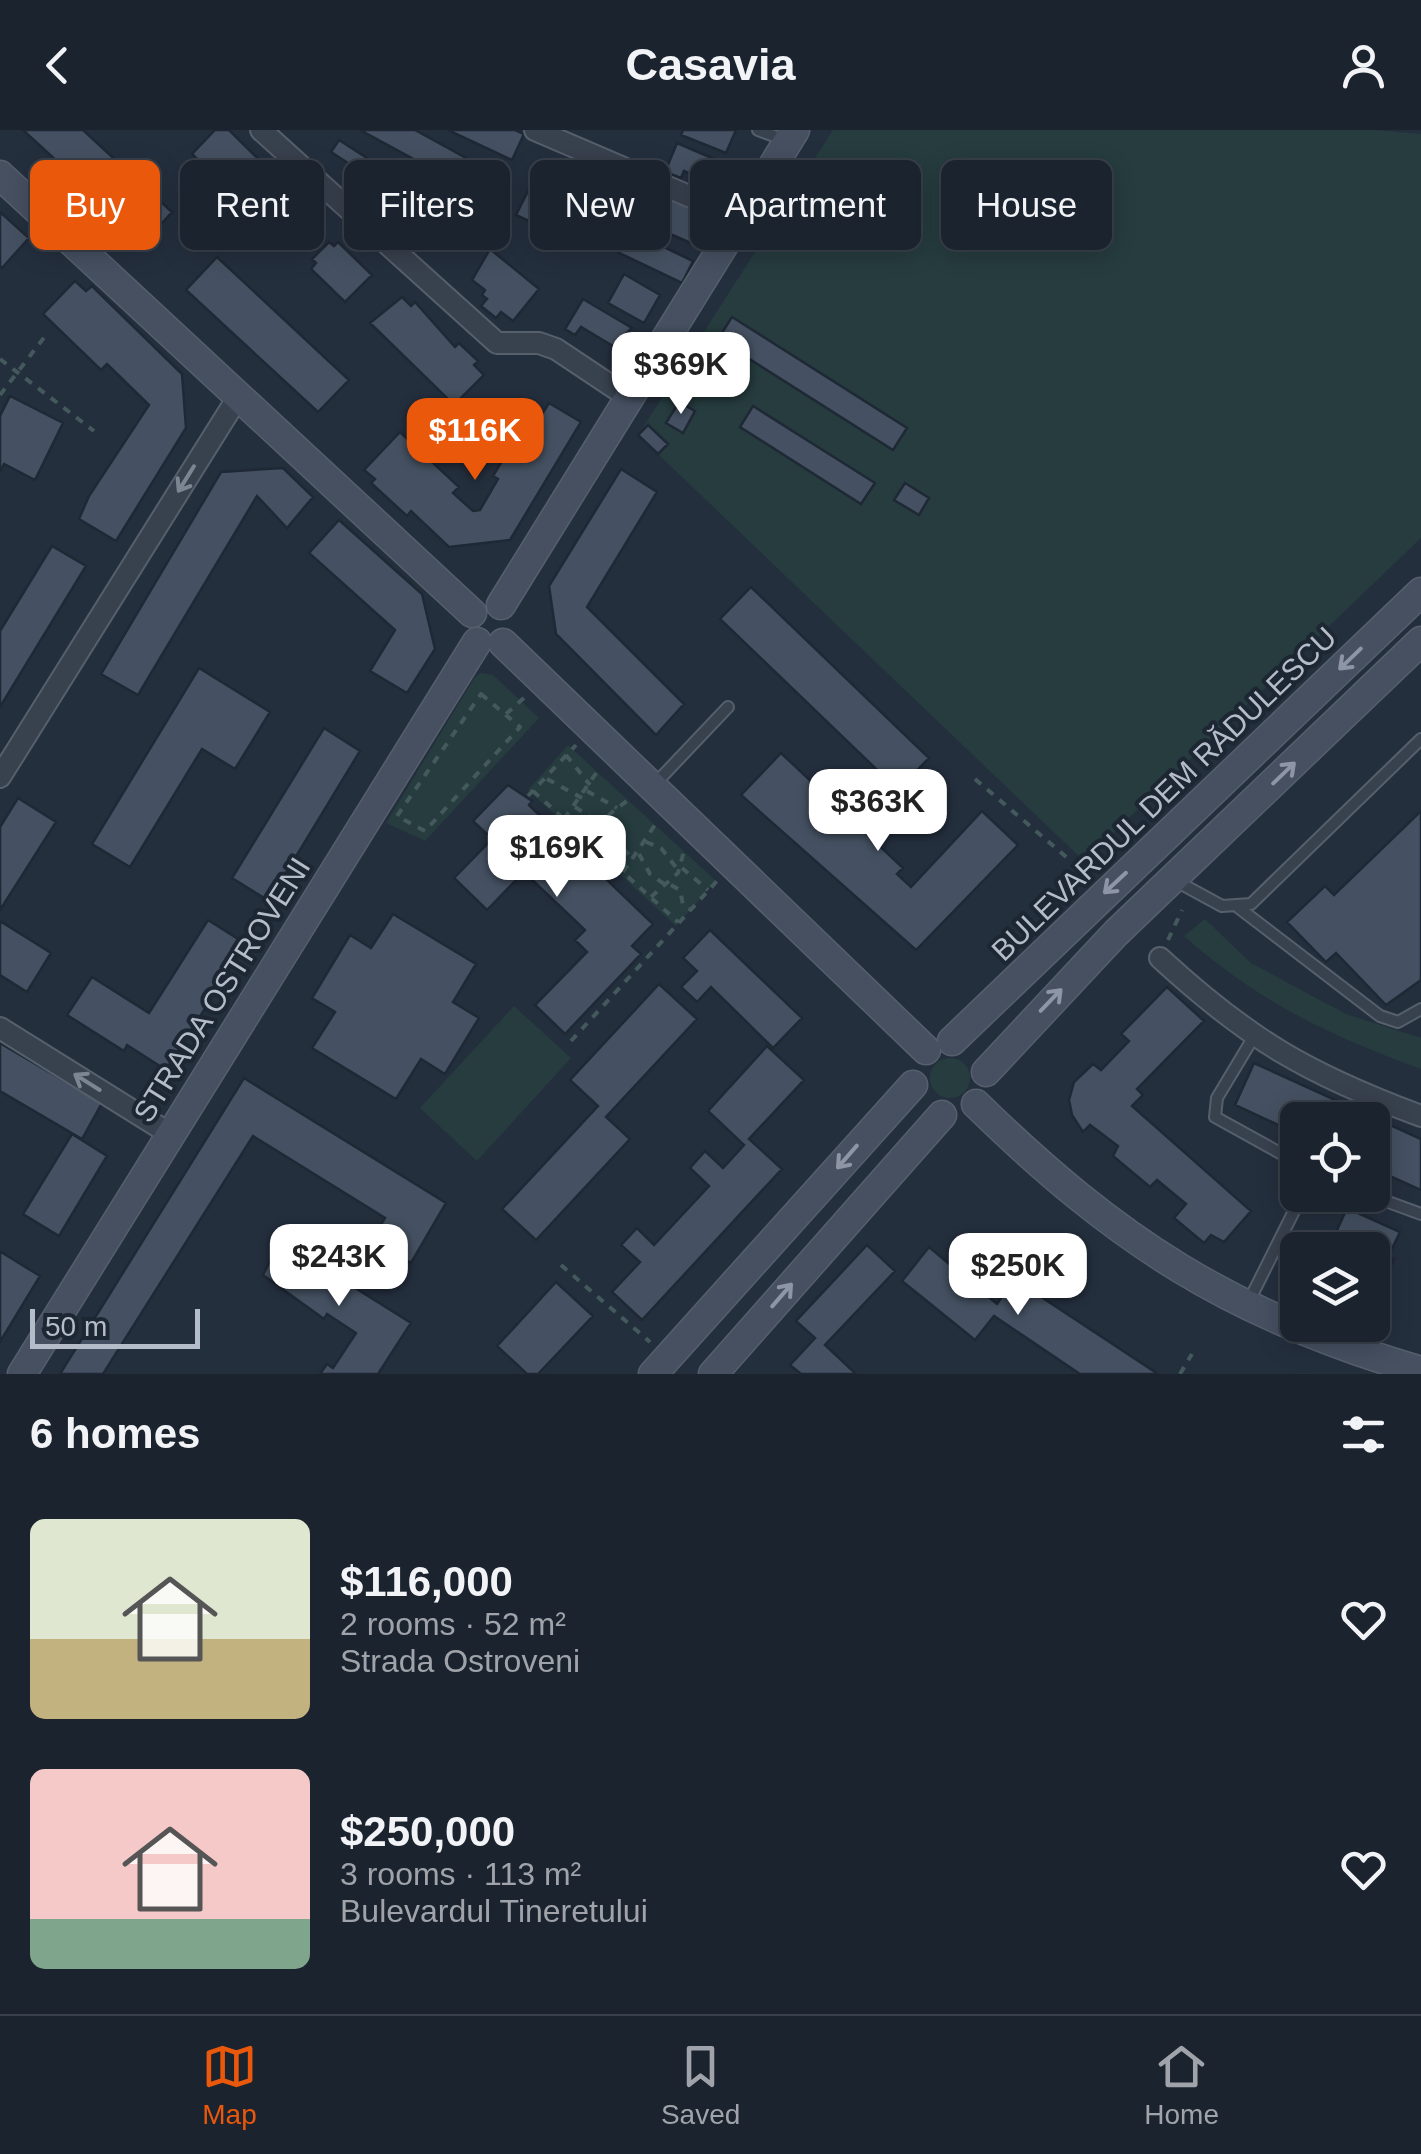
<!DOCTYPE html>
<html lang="en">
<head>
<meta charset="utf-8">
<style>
	body { margin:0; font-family:Helvetica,sans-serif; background:#242b36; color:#f1f3f6; height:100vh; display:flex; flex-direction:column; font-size:38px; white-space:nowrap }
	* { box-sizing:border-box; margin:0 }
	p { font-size:32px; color:#a0a4aa }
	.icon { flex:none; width:55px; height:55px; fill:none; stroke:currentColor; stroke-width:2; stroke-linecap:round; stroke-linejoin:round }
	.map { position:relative; height:1244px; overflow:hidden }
	.panel { display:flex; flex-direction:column; background:#1b232e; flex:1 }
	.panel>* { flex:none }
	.hud { position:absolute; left:30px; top:30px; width:1362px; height:90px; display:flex; gap:20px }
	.buttons { position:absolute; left:1280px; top:972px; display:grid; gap:20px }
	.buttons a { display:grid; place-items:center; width:110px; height:110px; border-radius:15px; background:#1b232e; box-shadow:0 5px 25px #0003,0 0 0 2px #39404a; font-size:50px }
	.scale { position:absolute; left:30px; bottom:25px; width:170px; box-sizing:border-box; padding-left:10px; border:5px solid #b4bcc9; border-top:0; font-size:28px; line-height:35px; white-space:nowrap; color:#b4bcc9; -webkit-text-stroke:8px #1d2633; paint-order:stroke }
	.price { position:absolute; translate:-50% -85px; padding:0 22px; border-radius:20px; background:#fff; color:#222; font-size:32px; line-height:65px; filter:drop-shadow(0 2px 5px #0008) }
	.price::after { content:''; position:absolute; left:50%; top:60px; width:30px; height:22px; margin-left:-15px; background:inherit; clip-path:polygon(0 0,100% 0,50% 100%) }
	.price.active { background:#ea580c; color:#fff }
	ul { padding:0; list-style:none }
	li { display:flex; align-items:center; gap:30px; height:250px; padding:0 30px }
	li span { display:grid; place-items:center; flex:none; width:280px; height:200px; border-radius:15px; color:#555 }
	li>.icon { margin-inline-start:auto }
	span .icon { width:120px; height:120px; fill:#fffc; stroke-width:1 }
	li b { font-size:42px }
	h2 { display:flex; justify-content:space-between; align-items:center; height:120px; padding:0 30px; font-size:42px }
	.pill { padding:0 35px; border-radius:15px; background:#1b232e; box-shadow:0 5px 25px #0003,0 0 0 2px #39404a; font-size:35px; line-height:90px }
	.pill.active { background:#ea580c; color:#fff }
	header { display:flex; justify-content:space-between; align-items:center; height:130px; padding:0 30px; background:#1b232e; font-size:45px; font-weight:600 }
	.tabs { display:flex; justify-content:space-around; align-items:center; height:140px; border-top:2px solid #39404a; background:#1b232e; font-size:28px; color:#a0a4aa }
	.tabs a { display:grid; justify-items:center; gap:5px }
	.tabs .active { color:#ea580c }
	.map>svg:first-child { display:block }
</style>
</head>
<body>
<header><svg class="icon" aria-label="back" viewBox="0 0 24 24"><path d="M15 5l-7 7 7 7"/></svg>Casavia<svg class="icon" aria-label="person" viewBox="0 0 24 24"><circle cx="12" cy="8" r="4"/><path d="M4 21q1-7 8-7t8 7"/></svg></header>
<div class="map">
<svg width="1421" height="1244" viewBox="0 0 1421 1244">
	<rect width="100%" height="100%" fill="#242f3e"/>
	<path fill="#263c3f" d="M833,0H1376L1421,4V408L1084,731L638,305Z
		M481,543L493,545L539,588L425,711L386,693L475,547Z
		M568,615L716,751L676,796L528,660Z
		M1205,789L1251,833L1346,884L1421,908V939C1330,906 1257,871 1184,806Z
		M514,876L571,928L477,1031L420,978Z
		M930 948a20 20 0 1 1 40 0a20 20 0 1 1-40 0Z"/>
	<path fill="#455162" stroke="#1f2835" stroke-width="2.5" d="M23,0H83L172,82L145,112Z
		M215,0H229L309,79L278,110L192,24Z
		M360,0H415L466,28L454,51Z
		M448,0H515L524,4L512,30Z
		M683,0H736L726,23L681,5Z
		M339,10L451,82L443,95L331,22Z
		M677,13L728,35L719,56L684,41L681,48L665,42Z
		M604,38L707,83L693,114L590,69Z
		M531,55L590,83L575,113L516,85Z
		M0,82L29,108L2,138L0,136Z
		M601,87L693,131L682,153L590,109Z
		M329,112L334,116L338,112L372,145L345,172L311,139L316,133L312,129Z
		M490,119L539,159L513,191L501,182L496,188L481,176L487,169L482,165L485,160L472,150Z
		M217,127L349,250L318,282L186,160Z
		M624,144L660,165L644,193L608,173Z
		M75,151L86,161L92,156L182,244L186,298L116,411L79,389L89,366L149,275L107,234L101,240L43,184Z
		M402,167L411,176L415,172L455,217L459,213L478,231L474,235L484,245L454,275L370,193Z
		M583,169L632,198L613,216L581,197L575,205L565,199Z
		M732,187L907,298L893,320L718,209Z
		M10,266L63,293L35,350L4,334L0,342V286Z
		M679,272L695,281L683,303L666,293Z
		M549,273L581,292L510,410L449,417L411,381L407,386L371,353L375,349L364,340L400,302L459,357L453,363L473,381L480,380L498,349L493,346L529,286L537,292Z
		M753,276L875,353L861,374L740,297Z
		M648,295L668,314L658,324L638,305Z
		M283,338L313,367L287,398L257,366L138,565L101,544L221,342Z
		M621,339L657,362L587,477L684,574L656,605L556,504L549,456Z
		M905,353L929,368L919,385L894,370Z
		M339,390L422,464L435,519L407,563L370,541L395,500L309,423Z
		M52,416L86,436L0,577V501Z
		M751,457L929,628L898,660L720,489Z
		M199,538L270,582L235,639L202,619L130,737L92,714Z
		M324,598L360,621L269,771L232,748Z
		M781,623L903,738L897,744L911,757L982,681L1018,715L916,820L741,665Z
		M508,655L532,671L529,675L653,794L632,816L641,824L565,904L535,875L587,822L575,810L585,800L524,742L487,780L454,748L492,709L473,691Z
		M18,668L56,692L0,780V697Z
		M1421,681V850L1386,875L1336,823L1326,832L1287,792L1325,756L1334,765Z
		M393,784L476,834L453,872L479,888L445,944L421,929L396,969L312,918L335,882L312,868L350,805L371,818Z
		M208,790L246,814L166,940L127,915L124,921L67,885L92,847L149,883Z
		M0,791L51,823L27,862L0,845Z
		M710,800L802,888L773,918L711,857L697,872L681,857L697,841L683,828Z
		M659,854L697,889L606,987L630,1009L536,1110L502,1079L598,976L570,950Z
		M1167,857L1204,891L1137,959L1143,965L1132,976L1251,1081L1224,1112L1211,1105L1204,1113L1174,1088L1186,1074L1157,1050L1150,1057L1113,1026L1118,1016L1090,995L1083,1002L1072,985L1069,970L1074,952L1093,934L1101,940L1129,911L1121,904Z
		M0,913L102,973L82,1009L0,961Z
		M767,916L804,950L749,1009L782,1039L642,1190L612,1162L640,1132L621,1115L637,1098L654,1115L709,1056L690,1038L705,1021L723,1038L744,1015L708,981Z
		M1254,933L1421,1009V1060L1372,1038V990H1298V1004L1235,975Z
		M244,948L446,1073L411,1133L372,1109L385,1088L253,1006L103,1244H60Z
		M72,1004L107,1026L59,1106L23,1084Z
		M1347,1078L1400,1102L1388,1127L1394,1129L1372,1177V1120H1328Z
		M280,1111L302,1124L305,1119L349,1147L346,1152L411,1193L378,1244H320L327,1234L333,1238L356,1203L327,1184L324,1189L263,1145Z
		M867,1115L895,1141L825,1215L856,1244H801L790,1235L815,1208L796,1191Z
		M929,1117L997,1174L1014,1149L1158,1244H1080L994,1186L975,1210L902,1151Z
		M1,1122L40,1146L0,1212V1124Z
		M556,1152L593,1186L538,1244H527L497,1216Z"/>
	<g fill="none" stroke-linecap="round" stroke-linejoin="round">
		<defs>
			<path id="lane" d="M758,0L785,10
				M654,655L728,577
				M1176,751L1222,776L1251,774L1421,609
				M1239,778L1380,886L1398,892L1421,879
				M1253,908L1217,968L1215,987L1298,1033
				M1369,1065L1421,1084
				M1249,1171L1302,1065"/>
			<path id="street" d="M261,0L497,213H539L556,219L628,267
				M535,0L740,88
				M0,647L238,267
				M1160,828C1249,910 1308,944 1421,986
				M0,898L170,1004"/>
			<path id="secondary" d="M0,45L472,483
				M501,475L795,0
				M503,513L926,920
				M952,911L1421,462
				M986,942L1116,803L1421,511
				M976,974C1116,1111 1232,1186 1421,1241
				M22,1244L477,512
				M653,1244L913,955
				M713,1244L942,985"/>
		</defs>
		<use href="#lane" stroke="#565f6c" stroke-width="14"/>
		<use href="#street" stroke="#565f6c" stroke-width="24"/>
		<use href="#secondary" stroke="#565f6c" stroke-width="31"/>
		<path stroke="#44595c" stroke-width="4" stroke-dasharray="8 8" stroke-linecap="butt" d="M0,229L94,301
			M0,265L46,205
			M481,564L520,597L425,701L397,686Z
			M506,584L525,567
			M566,625L590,655
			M547,649L582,668
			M975,649L1085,743
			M533,661L678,792
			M587,661L617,678
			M528,666L576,615
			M575,677L595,690L632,728
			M564,689L597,642
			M646,712L661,718L678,740
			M592,714L610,684L628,670
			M639,724L650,744L667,756
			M682,738L708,760
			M623,742L655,695
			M671,755L680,760L683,775L691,780
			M651,767L678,743L684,721
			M1168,810L1182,780
			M571,911L717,751
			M561,1135L650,1212
			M1180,1244L1192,1224"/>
		<use href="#lane" stroke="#38414e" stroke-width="10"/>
		<use href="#street" stroke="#38414e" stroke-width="20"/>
		<use href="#secondary" stroke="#465061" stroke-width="28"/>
	</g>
	<defs><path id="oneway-shaft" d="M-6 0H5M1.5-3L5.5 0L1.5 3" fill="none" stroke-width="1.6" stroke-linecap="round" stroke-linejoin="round" transform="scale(2.5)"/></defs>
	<g stroke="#7c8592">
		<use href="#oneway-shaft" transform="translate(186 349) rotate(122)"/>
		<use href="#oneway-shaft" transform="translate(87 952) rotate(-148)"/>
	</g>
	<g stroke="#8e96a5">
		<use href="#oneway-shaft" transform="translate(1350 529) rotate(136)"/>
		<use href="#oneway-shaft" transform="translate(1284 643) rotate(-44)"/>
		<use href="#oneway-shaft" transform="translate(1115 753) rotate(137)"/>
		<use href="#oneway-shaft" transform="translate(1051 870) rotate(-46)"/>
		<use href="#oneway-shaft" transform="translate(847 1027) rotate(131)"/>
		<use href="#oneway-shaft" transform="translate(782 1165) rotate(-49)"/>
	</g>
	<g text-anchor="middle" stroke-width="8" stroke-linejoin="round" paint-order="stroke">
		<g font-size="30" fill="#b4bcc9" stroke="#1d2633">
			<text transform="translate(1164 664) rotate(-44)" y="10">BULEVARDUL DEM RĂDULESCU</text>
			<text transform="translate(222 860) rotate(-58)" y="10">STRADA OSTROVENI</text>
		</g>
	</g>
</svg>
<div class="buttons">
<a><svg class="icon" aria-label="locate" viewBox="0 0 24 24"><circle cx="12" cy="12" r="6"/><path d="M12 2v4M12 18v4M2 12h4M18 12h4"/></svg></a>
<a><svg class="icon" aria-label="layers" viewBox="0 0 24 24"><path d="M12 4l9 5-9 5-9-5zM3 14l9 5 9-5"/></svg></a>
</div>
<div class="scale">50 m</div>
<b class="price" style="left:681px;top:287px">$369K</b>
<b class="price active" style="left:475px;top:353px">$116K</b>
<b class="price" style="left:878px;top:724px">$363K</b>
<b class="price" style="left:557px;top:770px">$169K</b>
<b class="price" style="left:339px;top:1179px">$243K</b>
<b class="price" style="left:1018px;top:1188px">$250K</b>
<div class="hud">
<a class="pill active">Buy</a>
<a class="pill">Rent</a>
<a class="pill">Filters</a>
<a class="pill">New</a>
<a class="pill">Apartment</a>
<a class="pill">House</a>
</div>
</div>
<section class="panel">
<h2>6 homes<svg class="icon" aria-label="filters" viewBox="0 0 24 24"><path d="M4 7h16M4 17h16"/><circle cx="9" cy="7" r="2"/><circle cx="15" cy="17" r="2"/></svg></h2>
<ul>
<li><span style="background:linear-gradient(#dfe7d0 60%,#c2b280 0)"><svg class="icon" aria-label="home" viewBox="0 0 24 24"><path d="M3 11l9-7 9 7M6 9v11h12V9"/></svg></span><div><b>$116,000</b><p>2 rooms · 52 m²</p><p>Strada Ostroveni</p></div><svg class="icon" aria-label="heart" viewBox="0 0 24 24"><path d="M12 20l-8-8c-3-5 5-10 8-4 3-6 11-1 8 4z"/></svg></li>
<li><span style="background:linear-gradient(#f6c9c9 75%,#7fa58c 0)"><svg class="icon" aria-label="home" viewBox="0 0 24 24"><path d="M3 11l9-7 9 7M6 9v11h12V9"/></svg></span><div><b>$250,000</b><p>3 rooms · 113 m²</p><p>Bulevardul Tineretului</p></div><svg class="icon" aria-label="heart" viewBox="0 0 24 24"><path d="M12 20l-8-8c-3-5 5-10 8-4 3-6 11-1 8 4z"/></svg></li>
</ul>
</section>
<nav class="tabs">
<a class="active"><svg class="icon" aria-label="map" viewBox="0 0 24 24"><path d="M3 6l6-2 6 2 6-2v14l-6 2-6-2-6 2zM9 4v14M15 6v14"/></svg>Map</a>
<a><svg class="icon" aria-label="saved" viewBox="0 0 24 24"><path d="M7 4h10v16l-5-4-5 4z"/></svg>Saved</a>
<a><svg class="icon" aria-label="home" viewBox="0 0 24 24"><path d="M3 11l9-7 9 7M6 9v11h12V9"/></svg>Home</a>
</nav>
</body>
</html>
